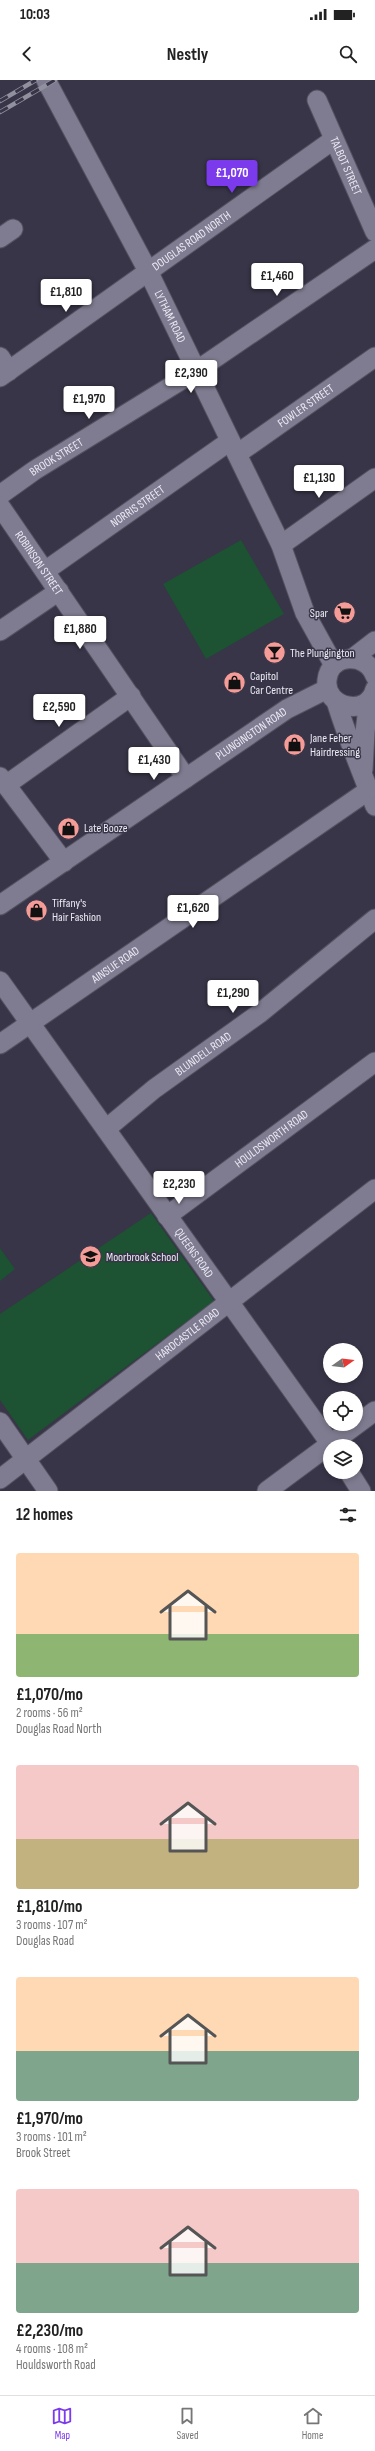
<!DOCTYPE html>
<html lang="en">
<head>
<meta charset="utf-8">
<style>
	body { margin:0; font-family:"Sofia Sans Condensed",sans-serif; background:#f2f2f2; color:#222; height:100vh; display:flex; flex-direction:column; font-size:15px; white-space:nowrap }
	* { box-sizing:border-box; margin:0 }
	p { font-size:13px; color:#767676 }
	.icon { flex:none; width:22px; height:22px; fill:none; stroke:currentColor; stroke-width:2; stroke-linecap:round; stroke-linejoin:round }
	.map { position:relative; height:1411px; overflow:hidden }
	.sheet { display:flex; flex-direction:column; background:#fff; flex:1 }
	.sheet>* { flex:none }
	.needle { width:26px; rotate:76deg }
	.fabs { position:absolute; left:323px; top:1263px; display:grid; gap:8px }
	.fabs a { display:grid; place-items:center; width:40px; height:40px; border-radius:50%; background:#fff; box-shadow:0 2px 6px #0003; font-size:20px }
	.price { position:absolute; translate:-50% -34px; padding:0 9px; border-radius:4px; background:#fff; color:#222; font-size:13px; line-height:26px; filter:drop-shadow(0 1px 2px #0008) }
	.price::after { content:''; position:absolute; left:50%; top:24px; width:12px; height:9px; margin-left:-6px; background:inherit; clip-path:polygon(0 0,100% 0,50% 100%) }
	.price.active { background:#7c3aed; color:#fff }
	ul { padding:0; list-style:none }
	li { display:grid; align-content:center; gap:8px; height:212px; padding:0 16px }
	li span { display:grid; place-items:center; height:124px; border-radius:4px; color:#555 }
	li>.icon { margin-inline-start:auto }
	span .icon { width:72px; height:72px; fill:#fffc; stroke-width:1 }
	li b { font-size:17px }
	h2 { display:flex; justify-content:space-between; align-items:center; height:48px; padding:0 16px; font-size:17px }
	.status { display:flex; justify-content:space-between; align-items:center; height:28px; padding:0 20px; background:#fff; direction:ltr }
	.status svg { height:11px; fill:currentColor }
	header { display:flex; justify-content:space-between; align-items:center; height:52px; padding:0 16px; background:#fff; font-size:18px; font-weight:700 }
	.tabs { display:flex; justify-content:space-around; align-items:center; height:56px; border-top:1px solid #e0e0e0; background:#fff; font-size:11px; color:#767676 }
	.tabs a { display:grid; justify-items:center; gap:2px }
	.tabs .active { color:#7c3aed }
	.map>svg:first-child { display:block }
</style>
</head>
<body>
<div class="status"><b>10:03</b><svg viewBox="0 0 49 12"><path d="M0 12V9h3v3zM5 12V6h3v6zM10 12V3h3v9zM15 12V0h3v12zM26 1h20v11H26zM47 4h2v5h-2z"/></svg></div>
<header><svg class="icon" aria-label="back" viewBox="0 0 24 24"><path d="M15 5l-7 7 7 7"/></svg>Nestly<svg class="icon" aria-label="search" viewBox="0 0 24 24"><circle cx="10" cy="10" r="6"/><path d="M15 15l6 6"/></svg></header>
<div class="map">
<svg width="375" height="1411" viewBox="0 0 375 1411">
	<rect width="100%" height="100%" fill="#373547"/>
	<path fill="#1d5232" d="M241,460L284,534L206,579L163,504Z
		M151,1133L214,1221L28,1360L0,1320V1234Z
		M0,1168L15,1189L0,1201Z"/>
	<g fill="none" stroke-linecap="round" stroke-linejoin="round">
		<defs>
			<g id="minor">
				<path id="s1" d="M46,0L149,193L281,465L305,533L331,580L336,583"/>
				<path id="s2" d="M317,20L375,152"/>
				<path d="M0,158L13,149"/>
				<path d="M0,277L9,291"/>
				<path id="s3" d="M0,297L333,60"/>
				<path id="s4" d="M237,374L375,277"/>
				<path id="s5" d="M0,415L35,390L196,291L375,169"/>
				<path id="s6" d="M0,426L186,698"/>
				<path d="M281,465L375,398"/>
				<path id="s7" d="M45,491L230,361"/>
				<path d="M0,551L59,511"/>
				<path d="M353,578L375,561"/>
				<path d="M375,596C367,572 330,573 327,600C324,628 368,638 375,609"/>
				<path d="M336,621C347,657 361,691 375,726"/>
				<path d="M363,690L365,652L369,620"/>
				<path d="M0,697L64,782"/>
				<path d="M6,705L131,616"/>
				<path id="s8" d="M0,825L287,629L327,609"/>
				<path id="s9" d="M0,901L332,1366"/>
				<path id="s10" d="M0,964L369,710"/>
				<path id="s11" d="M106,1049L154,1009L260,933L375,839"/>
				<path id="s12" d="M167,1136L375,982"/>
				<path d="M0,1342L48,1411"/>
				<path d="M349,1392L361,1411"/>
				<path id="s13" d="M0,1399L375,1109"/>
				<path d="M267,1411L375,1331"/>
			</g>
		</defs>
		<use href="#minor" stroke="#545261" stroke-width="21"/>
		<use href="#minor" stroke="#7f7c91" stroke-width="19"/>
		<defs>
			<path id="rail" d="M0,21L36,0
				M0,32L55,0"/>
		</defs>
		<use href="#rail" stroke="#91909e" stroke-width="4.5"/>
		<use href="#rail" stroke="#373547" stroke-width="3" stroke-dasharray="9" stroke-linecap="butt"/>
	</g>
	<defs>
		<symbol id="supermarket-disc" viewBox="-11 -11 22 22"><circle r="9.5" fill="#f59b98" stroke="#373547"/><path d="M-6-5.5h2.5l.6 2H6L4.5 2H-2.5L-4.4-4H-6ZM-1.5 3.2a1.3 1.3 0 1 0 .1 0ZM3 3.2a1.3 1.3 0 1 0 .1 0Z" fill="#111"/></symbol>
		<symbol id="bar-disc" viewBox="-11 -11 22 22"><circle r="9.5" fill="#f59b98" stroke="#373547"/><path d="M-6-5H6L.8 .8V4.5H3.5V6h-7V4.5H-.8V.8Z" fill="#111"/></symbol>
		<symbol id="shop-disc" viewBox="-11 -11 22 22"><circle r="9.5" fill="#f59b98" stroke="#373547"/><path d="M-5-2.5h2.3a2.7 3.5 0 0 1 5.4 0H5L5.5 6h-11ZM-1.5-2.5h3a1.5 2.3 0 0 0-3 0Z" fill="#111"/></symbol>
		<symbol id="school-disc" viewBox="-11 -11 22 22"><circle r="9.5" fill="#f59b98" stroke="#373547"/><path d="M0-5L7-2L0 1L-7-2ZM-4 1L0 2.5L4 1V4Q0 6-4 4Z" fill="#111"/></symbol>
	</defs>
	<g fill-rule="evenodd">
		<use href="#supermarket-disc" x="332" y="520" width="25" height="25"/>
		<use href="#bar-disc" x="262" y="560" width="25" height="25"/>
		<use href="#shop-disc" x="222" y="590" width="25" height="25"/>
		<use href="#shop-disc" x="282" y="652" width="25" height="25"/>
		<use href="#shop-disc" x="56" y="736" width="25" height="25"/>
		<use href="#shop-disc" x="24" y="818" width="25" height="25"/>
		<use href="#school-disc" x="78" y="1164" width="25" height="25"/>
	</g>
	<g text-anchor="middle" stroke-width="3" stroke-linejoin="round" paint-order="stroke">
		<g font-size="12" fill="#ebeaf5" stroke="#373547">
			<text dy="4" stroke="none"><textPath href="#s2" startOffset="72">TALBOT STREET</textPath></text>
			<text dy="4" stroke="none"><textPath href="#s3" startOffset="235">DOUGLAS ROAD NORTH</textPath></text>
			<text dy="4" stroke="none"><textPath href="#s1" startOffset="267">LYTHAM ROAD</textPath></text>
			<text dy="4" stroke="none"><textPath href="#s4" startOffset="84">FOWLER STREET</textPath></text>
			<text dy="4" stroke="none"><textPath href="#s5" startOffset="68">BROOK STREET</textPath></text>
			<text dy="4" stroke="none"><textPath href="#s7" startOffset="113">NORRIS STREET</textPath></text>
			<text dy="4" stroke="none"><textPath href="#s6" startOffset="69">ROBINSON STREET</textPath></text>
			<text dy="4" stroke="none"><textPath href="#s8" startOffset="304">PLUNGINGTON ROAD</textPath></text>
			<text dy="4" stroke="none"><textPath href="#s10" startOffset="140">AINSLIE ROAD</textPath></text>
			<text dy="4" stroke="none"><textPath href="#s11" startOffset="123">BLUNDELL ROAD</textPath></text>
			<text dy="4" stroke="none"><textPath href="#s12" startOffset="130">HOULDSWORTH ROAD</textPath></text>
			<text dy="4" stroke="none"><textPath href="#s9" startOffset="334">QUEENS ROAD</textPath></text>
			<text dy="4" stroke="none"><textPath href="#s13" startOffset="237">HARDCASTLE ROAD</textPath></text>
		</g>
		<g font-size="12" fill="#ebeaf5" stroke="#373547" text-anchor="start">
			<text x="328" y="537" text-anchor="end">Spar</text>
			<text x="290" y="577">The Plungington</text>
			<text x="250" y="600">Capitol<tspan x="250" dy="14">Car Centre</tspan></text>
			<text x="310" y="662">Jane Feher<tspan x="310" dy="14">Hairdressing</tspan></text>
			<text x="84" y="752">Late Booze</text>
			<text x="52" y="827">Tiffany's<tspan x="52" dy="14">Hair Fashion</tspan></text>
			<text x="106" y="1181">Moorbrook School</text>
		</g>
	</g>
</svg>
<div class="fabs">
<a><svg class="needle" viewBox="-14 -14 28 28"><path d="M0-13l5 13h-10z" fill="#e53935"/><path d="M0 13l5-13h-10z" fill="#767676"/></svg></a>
<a><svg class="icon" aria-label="locate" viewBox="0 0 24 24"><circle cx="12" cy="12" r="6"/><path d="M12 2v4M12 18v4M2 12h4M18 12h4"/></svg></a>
<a><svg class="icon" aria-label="layers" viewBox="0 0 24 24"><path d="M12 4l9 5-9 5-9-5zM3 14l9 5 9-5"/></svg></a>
</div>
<b class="price active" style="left:232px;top:114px">£1,070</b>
<b class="price" style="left:277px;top:217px">£1,460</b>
<b class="price" style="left:66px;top:233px">£1,810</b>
<b class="price" style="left:191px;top:314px">£2,390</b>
<b class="price" style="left:89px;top:340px">£1,970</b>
<b class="price" style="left:319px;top:419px">£1,130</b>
<b class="price" style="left:80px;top:570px">£1,880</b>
<b class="price" style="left:59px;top:648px">£2,590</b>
<b class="price" style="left:154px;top:701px">£1,430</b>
<b class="price" style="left:193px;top:849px">£1,620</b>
<b class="price" style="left:233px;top:934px">£1,290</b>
<b class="price" style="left:179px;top:1125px">£2,230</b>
</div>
<section class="sheet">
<h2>12 homes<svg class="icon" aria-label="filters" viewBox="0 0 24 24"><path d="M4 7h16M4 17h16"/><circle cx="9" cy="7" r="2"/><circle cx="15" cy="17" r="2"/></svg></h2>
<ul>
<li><span style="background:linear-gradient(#ffd9b3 65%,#8fb573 0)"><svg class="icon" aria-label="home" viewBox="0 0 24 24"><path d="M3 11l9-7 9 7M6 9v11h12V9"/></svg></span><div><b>£1,070/mo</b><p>2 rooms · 56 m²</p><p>Douglas Road North</p></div></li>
<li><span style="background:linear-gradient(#f6c9c9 60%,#c2b280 0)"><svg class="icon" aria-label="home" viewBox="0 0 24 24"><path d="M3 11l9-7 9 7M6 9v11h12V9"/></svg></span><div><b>£1,810/mo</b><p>3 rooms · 107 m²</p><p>Douglas Road</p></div></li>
<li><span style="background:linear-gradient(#ffd9b3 60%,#7fa58c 0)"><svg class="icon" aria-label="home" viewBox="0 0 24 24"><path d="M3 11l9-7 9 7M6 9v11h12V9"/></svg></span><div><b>£1,970/mo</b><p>3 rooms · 101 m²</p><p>Brook Street</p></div></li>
<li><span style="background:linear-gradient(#f6c9c9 60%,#7fa58c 0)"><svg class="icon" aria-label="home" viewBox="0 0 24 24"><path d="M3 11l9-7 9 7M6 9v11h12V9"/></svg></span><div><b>£2,230/mo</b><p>4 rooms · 108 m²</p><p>Houldsworth Road</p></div></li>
</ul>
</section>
<nav class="tabs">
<a class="active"><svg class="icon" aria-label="map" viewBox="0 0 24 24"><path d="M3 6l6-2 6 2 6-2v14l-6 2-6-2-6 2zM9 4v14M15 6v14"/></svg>Map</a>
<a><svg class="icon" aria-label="saved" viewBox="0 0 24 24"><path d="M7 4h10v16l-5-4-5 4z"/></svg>Saved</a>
<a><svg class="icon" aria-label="home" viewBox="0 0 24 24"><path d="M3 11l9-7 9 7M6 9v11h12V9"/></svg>Home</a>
</nav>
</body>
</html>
